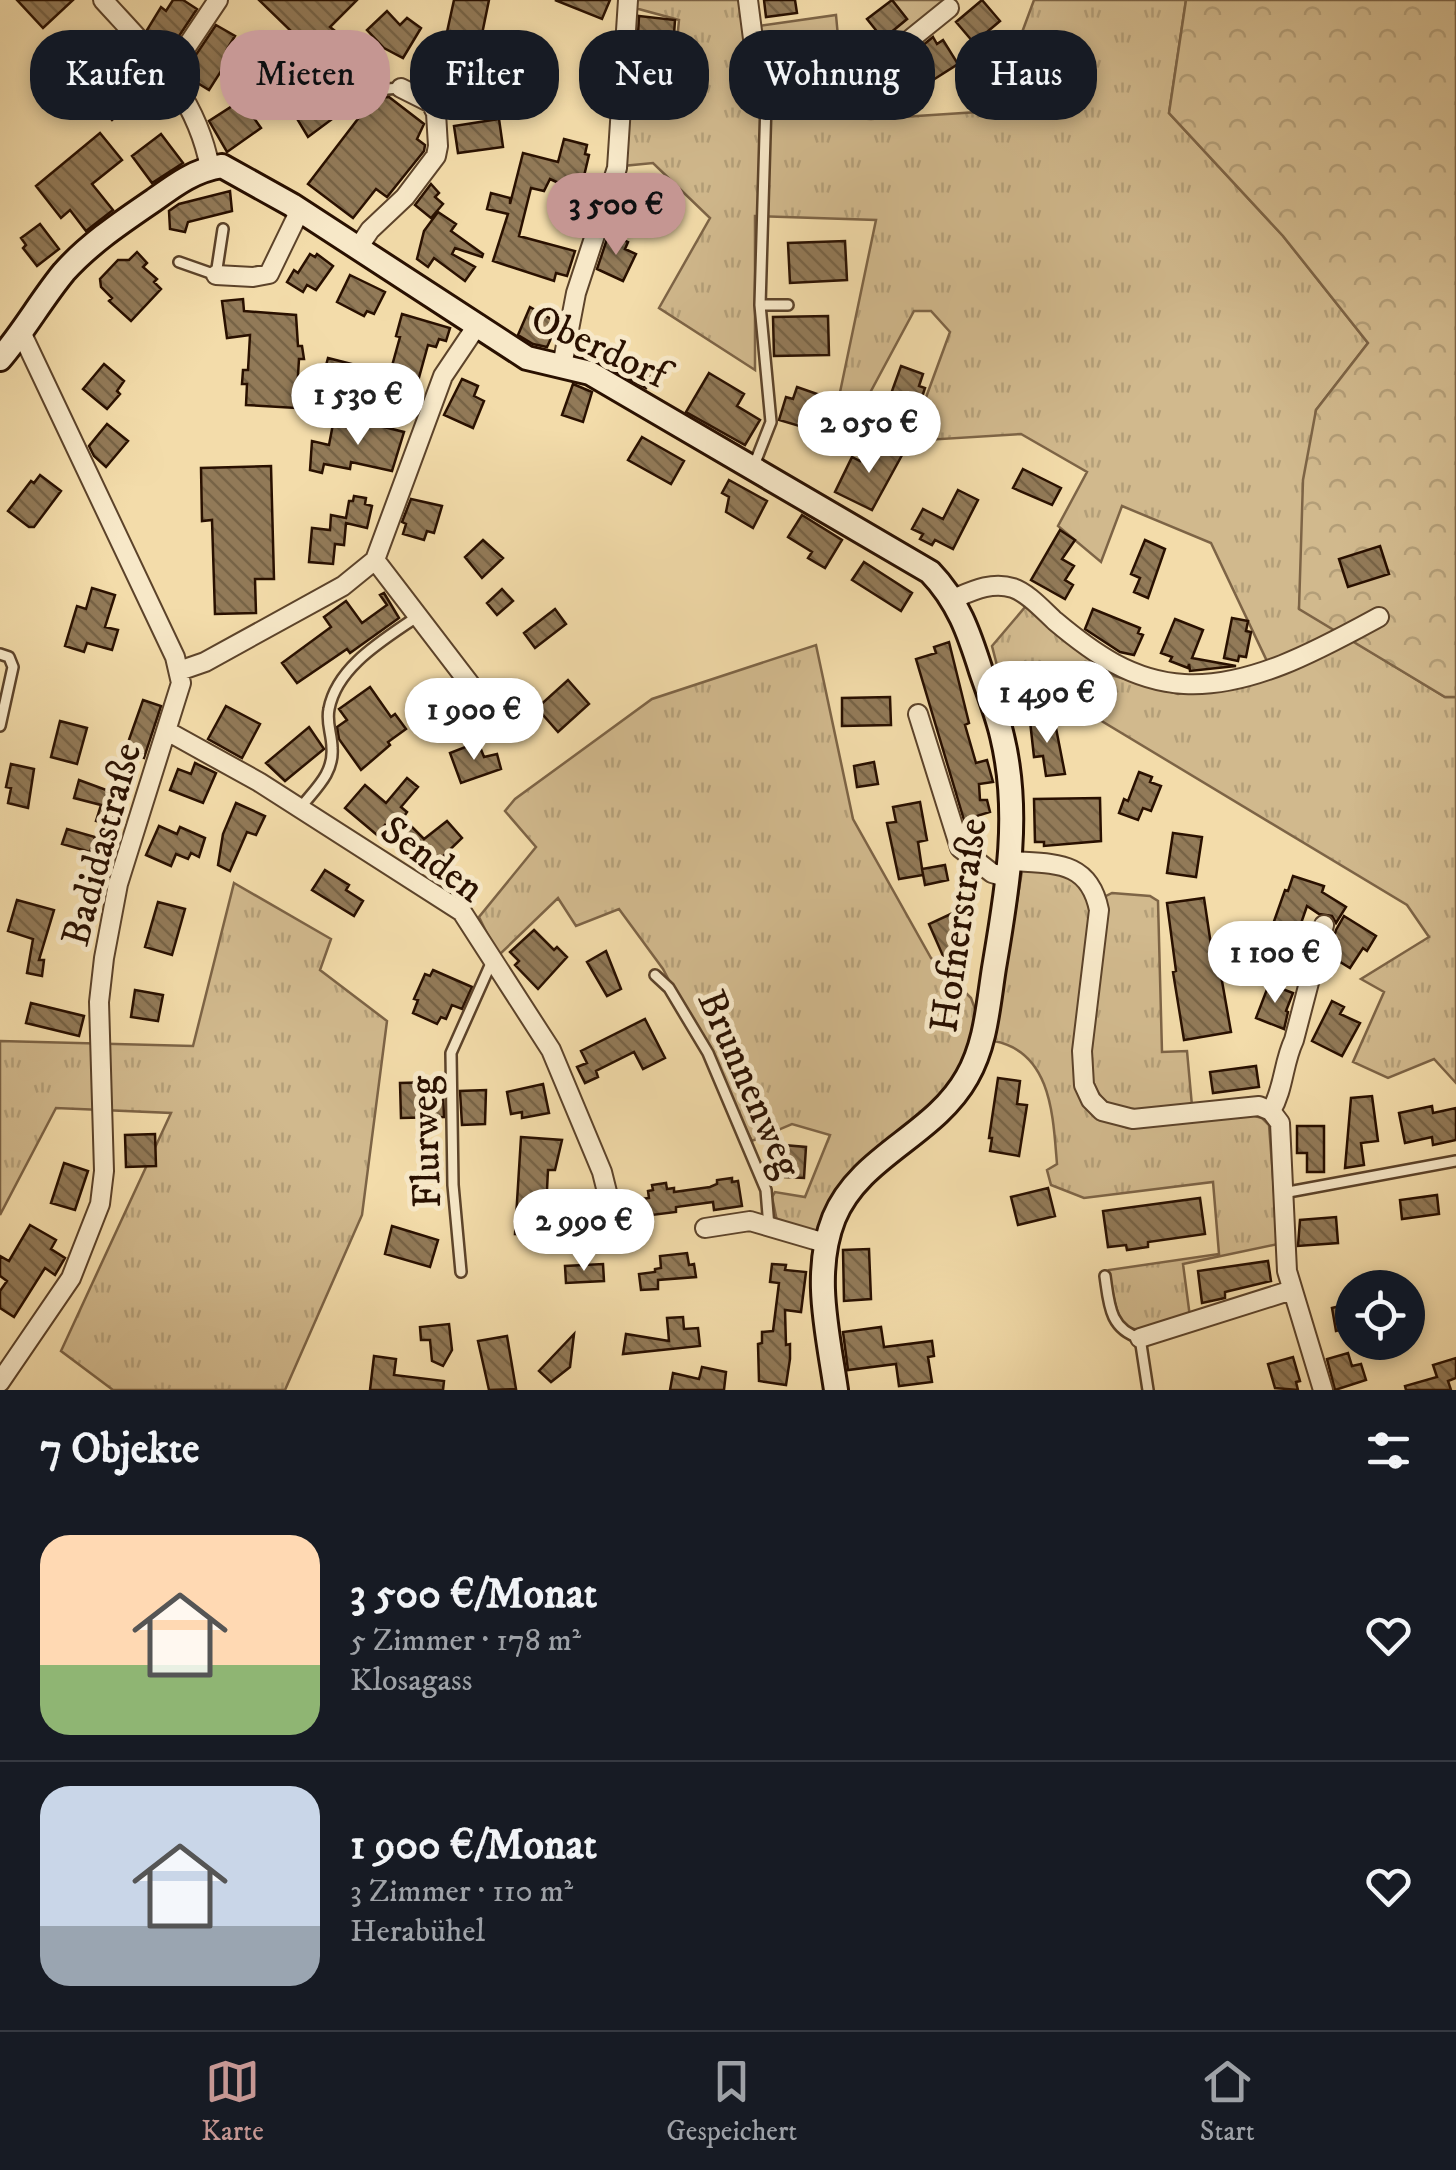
<!DOCTYPE html>
<html lang="de">
<head>
<meta charset="utf-8">
<style>
	body { margin:0; font-family:"IM FELL DW Pica",serif; background:#20242c; color:#f1f3f6; height:100vh; display:flex; flex-direction:column; font-size:38px; white-space:nowrap }
	* { box-sizing:border-box; margin:0 }
	p { font-size:32px; color:#9ea1a6 }
	.icon { flex:none; width:55px; height:55px; fill:none; stroke:currentColor; stroke-width:2; stroke-linecap:round; stroke-linejoin:round }
	.map { position:relative; height:1390px; overflow:hidden }
	.panel { display:flex; flex-direction:column; background:#171b24; flex:1 }
	.panel>* { flex:none }
	.hud { position:absolute; left:30px; top:30px; width:1398px; height:90px; display:flex; gap:20px }
	.buttons { position:absolute; left:1335px; top:1270px; display:grid; gap:20px }
	.buttons a { display:grid; place-items:center; width:90px; height:90px; border-radius:50%; background:#171b24; box-shadow:0 5px 15px #0003; font-size:50px }
	.price { position:absolute; translate:-50% -85px; padding:0 22px; border-radius:35px; background:#fff; color:#222; font-size:32px; line-height:65px; filter:drop-shadow(0 2px 5px #0008) }
	.price::after { content:''; position:absolute; left:50%; top:60px; width:30px; height:22px; margin-left:-15px; background:inherit; clip-path:polygon(0 0,100% 0,50% 100%) }
	.price.current { background:#c59692; color:#111 }
	ul { padding:0; list-style:none }
	li { display:flex; align-items:center; gap:30px; height:250px; padding:0 40px }
	li+li { border-top:2px solid #363941 }
	li span { display:grid; place-items:center; flex:none; width:280px; height:200px; border-radius:30px; color:#555 }
	li>.icon { margin-inline-start:auto }
	span .icon { width:120px; height:120px; fill:#fffc; stroke-width:1 }
	li b { font-size:42px }
	h2 { display:flex; justify-content:space-between; align-items:center; height:120px; padding:0 40px; font-size:42px }
	.tag { padding:0 35px; border-radius:40px; background:#171b24; box-shadow:0 5px 15px #0003; font-size:35px; line-height:90px }
	.tag.current { background:#c59692; color:#111 }
	.menu { display:flex; justify-content:space-around; align-items:center; height:140px; border-top:2px solid #363941; background:#171b24; font-size:28px; color:#9ea1a6 }
	.menu a { display:grid; justify-items:center; gap:5px }
	.menu .current { color:#c59692 }
	.map>svg:first-child { display:block }
</style>
</head>
<body>
<div class="map">
<svg width="1456" height="1390" viewBox="0 0 1456 1390">
	<defs>
		<pattern id="grass-tufts" width="24" height="20" patternUnits="userSpaceOnUse" patternTransform="scale(2.5)"><rect width="24" height="20" fill="#d1b98d"/><path d="M3 7l-1-3M5 7V3M7 7l1-3M15 17l-1-3M17 17v-4M19 17l1-3" fill="none" stroke="#b39e78"/></pattern>
		<pattern id="forest-crowns" width="20" height="18" patternUnits="userSpaceOnUse" patternTransform="scale(2.5)"><rect width="20" height="18" fill="#d1b98d"/><path d="M2 6a3 3 0 1 1 6 0M12 15a3 3 0 1 1 6 0" fill="none" stroke="#b39e78"/></pattern>
		<pattern id="building-back-hatch" width="6" height="6" patternUnits="userSpaceOnUse" patternTransform="scale(2.5)"><rect width="6" height="6" fill="#927a58"/><path d="M-1 5l2 2M0 0l6 6M5-1l2 2" fill="none" stroke="#776346"/></pattern>
	</defs>
	<rect width="100%" height="100%" fill="#f3dcaa"/>
	<filter id="stains"><feTurbulence type="fractalNoise" baseFrequency=".002" numOctaves="4"/><feColorMatrix values="0 0 0 0 .2 0 0 0 0 .09 0 0 0 0 .02 0 0 0 .5 -.17"/></filter>
	<radialGradient id="worn" r=".72"><stop offset=".6" stop-color="#630" stop-opacity="0"/><stop offset="1" stop-color="#630" stop-opacity=".3"/></radialGradient>
	<path fill="url(#grass-tufts)" stroke="#7d6446" stroke-width="2.5" d="M636,0H744L756,104L764,113L871,119L993,111L1034,0H1186L1169,113L1283,236L1368,343L1316,410L1299,608L1445,697H1456V1083L1434,1059L1388,1078L1353,1062L1384,992L1361,979L1429,937L1407,905L1070,702L1007,704L992,646L1031,600L1114,676L1178,694L1274,676L1211,543L1122,506L1101,562L1058,526L1087,472L1021,434L910,441L950,332L931,311H914L864,404L839,397L876,220L755,216V370L659,308L710,218L653,163L622,166L627,94L672,95L679,20L635,8Z
		M816,645L853,819L931,958L971,998L979,1020L959,1075L819,1233L777,1221L772,1197L775,1192L805,1197L830,1135L792,1124L752,1141L663,969L619,909L576,926L558,898L498,956L479,917L536,847L505,811L515,799L652,699Z
		M1026,868L1064,871L1075,878L1092,905L1075,1074L1095,1116L1128,1128L1251,1115L1262,1118L1269,1125L1278,1244L1183,1264L1190,1317C1125,1336 1120,1342 1109,1270L1219,1254L1213,1182L1084,1198L1051,1185L1047,1170L1057,1164C1053,1117 1052,1052 994,1041L1022,871Z
		M234,883L331,939L320,970L387,1021L362,1215L285,1390H113L61,1351L171,1113L56,1108L0,1215V1041L193,1046Z
		M1112,893L1150,896L1158,901L1162,1052L1187,1051L1192,1106C1141,1111 1097,1127 1087,1060L1106,911L1104,897Z"/>
	<path fill="url(#forest-crowns)" stroke="#7d6446" stroke-width="2.5" d="M1186,0H1456V697H1445L1299,609L1303,480L1316,410L1368,343L1283,236L1169,113Z"/>
	<path fill="#d1b98d" stroke="#7d6446" stroke-width="2.5" d="M892,0H948L895,47L852,63V52L876,31L883,39L907,19Z
		M836,15L841,69L839,74L782,99L770,96L766,81L769,73L785,69L788,80L821,72L817,57L829,54L828,44L767,53L761,50L758,26Z"/>
	<path fill="url(#building-back-hatch)" stroke="#291000" stroke-width="2.5" d="M17,0H73L43,28Z
		M173,0H183L197,9L169,51L147,30L161,7L166,11Z
		M259,0H357L330,27L335,31L328,39L349,78L363,70L370,83L367,93L308,137L296,117L331,97L311,60L286,36L291,31Z
		M454,0H489L481,39L447,32Z
		M555,0H610L602,19Z
		M764,0H795L797,13L766,17Z
		M892,0L907,19L883,39L867,19Z
		M982,0L1000,21L974,43L956,22Z
		M387,11L400,25L407,18L421,28L403,58L384,48L367,30Z
		M639,16L675,20L670,91L635,89Z
		M216,25L235,36L227,49L238,56L225,73L221,71L209,90L183,74Z
		M933,37L937,44L943,40L958,64L922,87L880,106L869,83L914,59L911,55Z
		M121,41L156,80L112,120L89,94L93,91L87,84L100,72L94,65Z
		M814,45L821,72L788,80L781,54Z
		M251,94L259,104L249,111L261,128L227,152L209,121Z
		M389,97L424,124L417,139L425,145L424,151L387,197L376,189L353,218L308,184L374,98Z
		M499,119L503,147L458,153L454,126Z
		M100,133L122,160L92,184L113,210L86,231L70,210L61,218L36,186Z
		M161,134L183,163L152,183L132,156Z
		M564,139L587,145L585,154L589,155L580,193L550,179L544,191L531,188L519,236L575,251L567,276L556,273L554,281L493,261L508,214L487,209L491,193L510,198V204L523,153L558,162Z
		M431,184L439,193L435,197L443,204L431,218L415,205Z
		M230,191L232,211L188,222L185,232L170,229L169,211L179,204Z
		M635,195L668,210L659,228L627,214Z
		M438,212L456,224L451,231L483,254L482,257L455,248L452,254L475,267L465,281L434,258L428,267L417,259L424,231Z
		M40,224L59,249L37,266L23,248L26,245L21,238Z
		M609,233L628,242L625,249L636,254L623,281L597,269Z
		M845,241L847,280L790,283L788,243Z
		M137,252L147,263L143,267L157,279L154,282L161,289L131,321L109,301L112,298L101,287L100,279L118,260H129Z
		M310,254L315,257L317,254L333,266L316,290L307,285L303,292L287,282L294,270L298,273Z
		M350,275L385,292L374,314L367,311L364,316L337,302Z
		M243,299L244,311L296,315L298,346H302L304,359H299L296,408L246,405L247,384H242L243,370H248L250,335L227,338L222,301Z
		M530,307L558,323L547,347L533,344L518,335Z
		M402,314L450,328L446,341L439,339L436,347L428,345L415,392L387,384L400,337L396,336Z
		M828,316L829,355L774,356L773,317Z
		M589,343L601,349L604,343L641,369L645,362L657,369L646,388L578,352Z
		M328,358L367,368L359,403L333,397L336,383L322,380Z
		M104,364L124,381L117,391L120,394L107,409L83,389Z
		M901,366L923,374L919,386L925,388L918,409L902,403L905,396L892,391Z
		M709,373L744,394L737,406L760,420L745,445L686,412Z
		M462,379L478,386L474,396L484,401L473,428L444,415Z
		M573,384L592,392L583,422L562,415Z
		M797,387L823,396L813,430L779,420L786,397L793,399Z
		M360,421L404,432L392,471L351,462L350,469L324,464L322,473L310,470L312,441L329,445L333,424L359,430Z
		M107,424L128,441L106,467L94,456L89,446Z
		M642,437L684,461L671,484L628,460Z
		M907,446L872,510L835,492L852,457L860,461L864,453Z
		M271,466L274,579H255L256,613L215,614L212,520L202,521L201,468Z
		M1023,469L1061,488L1052,505L1013,488Z
		M40,475L61,491L34,527H29L8,511L31,481L34,483Z
		M729,480L767,501L753,528L726,512L729,497L722,493Z
		M958,490L978,500L953,549L935,540L932,545L920,539L923,534L912,529L923,509L943,519Z
		M354,496L366,498L365,504L372,506L367,528L346,523L344,545L335,544L333,564L309,562L312,528L330,530L331,515L346,518L349,501H353Z
		M411,499L442,506L434,533L427,531L424,540L403,534L406,524L402,522Z
		M802,515L842,540L825,568L808,558L812,552L788,537Z
		M1060,530L1075,540L1062,559L1074,566L1065,580L1073,585L1065,599L1031,580Z
		M483,540L503,558L482,578L465,557Z
		M1145,540L1165,549L1148,598L1134,592L1140,578L1131,574Z
		M1380,546L1389,574L1348,587L1339,559Z
		M864,562L912,593L901,611L852,580Z
		M92,588L115,595L105,627L118,630L112,650L87,643L84,652L65,646L77,606L86,609Z
		M502,589L513,601L497,615L487,603Z
		M384,593L399,618L350,653L347,649L297,683L282,663L331,627L324,617L346,601L362,623L387,605L380,595Z
		M555,609L566,624L535,648L524,633Z
		M1093,609L1140,628L1138,633L1143,635L1134,655L1120,652L1085,629Z
		M1232,618L1248,621L1246,631L1251,632L1246,657L1239,656L1238,661L1224,658Z
		M1175,619L1203,630L1192,658L1236,666L1190,671L1189,664L1188,668L1170,661L1172,657L1161,653Z
		M949,642L969,723L965,725L976,763L987,760L993,782L979,784L980,800H987L990,812L964,820L916,659L936,653L934,647Z
		M568,680L589,704L558,732L537,708Z
		M370,687L391,717L395,714L406,729L388,742L390,745L361,770L339,739L337,727L347,720L339,709Z
		M521,687L536,704L523,714L509,698Z
		M890,697L891,725L842,726V698Z
		M143,700L161,706L144,758L125,751Z
		M226,706L260,724L242,758L208,739Z
		M1054,718L1065,774L1046,776L1043,756L1034,757L1030,721Z
		M60,721L87,728L77,764L51,757Z
		M309,727L324,749L285,781L266,763Z
		M478,742L484,757L497,754L501,769L461,783L450,753Z
		M874,762L878,784L857,787L854,766Z
		M195,763L216,773L203,803L170,790L178,769L191,774Z
		M11,764L34,769L28,808L8,803L11,788L6,787Z
		M1139,772L1152,777L1150,782L1161,786L1151,811L1143,808L1138,820L1119,813L1124,799L1128,801Z
		M407,778L418,787L401,807L407,812L403,818L424,839L447,821L462,838L428,871L385,825L377,835L345,808L365,785L386,803Z
		M79,780L128,798L119,828L96,821L101,805L74,798Z
		M1100,798L1101,841L1044,846V842H1035L1034,799Z
		M920,802L927,840L918,842L923,875L899,879L887,823L896,822L893,807Z
		M236,803L265,816L256,835L247,832L230,871L218,865L223,834Z
		M159,826L177,834L180,827L205,838L199,857L191,853L188,859L176,854L171,866L146,855Z
		M67,829L95,837L90,852L62,844Z
		M1173,833L1202,837L1196,877L1167,873Z
		M945,865L948,880L925,885L922,869Z
		M325,870L349,885L346,890L363,901L354,916L312,890Z
		M1293,876L1324,886L1322,892L1346,907L1336,923L1332,916L1319,914L1307,906L1297,935L1272,927L1285,890L1288,891Z
		M1204,898L1214,965L1219,964L1231,1032L1184,1040L1173,972L1176,971L1167,903Z
		M17,900L54,910L39,960H44L42,976L27,973L33,939L8,931Z
		M158,902L185,909L172,955L145,947Z
		M953,913L970,945L943,956L929,924Z
		M1344,916L1376,936L1367,951L1363,948L1350,968L1329,955L1338,940L1334,937L1336,930Z
		M534,930L554,950L557,947L567,957L538,989L515,965L519,961L510,952Z
		M606,951L621,989L607,996L587,962Z
		M433,970L472,987L462,1009L452,1005L446,1019L441,1017L437,1024L413,1013L418,1000L414,999L425,974L430,976Z
		M1269,984L1293,993L1286,1011L1288,1012L1284,1029L1256,1018Z
		M135,990L163,995L158,1021L131,1017Z
		M1332,1001L1344,1007L1340,1014L1360,1023L1342,1056L1312,1041Z
		M31,1003L84,1016L79,1036L26,1023Z
		M645,1019L665,1058L643,1069L634,1052L596,1071L598,1077L585,1083L577,1067L587,1063L581,1051Z
		M1256,1066L1259,1087L1213,1093L1210,1072Z
		M998,1078L1020,1081L1017,1104L1027,1105L1019,1156L990,1151L992,1138H989Z
		M436,1082L437,1091H443L444,1117L401,1118L400,1083Z
		M543,1084L549,1113L522,1118V1112L511,1114L507,1092Z
		M486,1090L485,1124L462,1125L460,1091Z
		M1372,1096L1378,1141L1361,1143L1364,1165L1345,1168L1351,1098Z
		M1432,1106L1433,1113L1456,1108V1140L1433,1145L1432,1137L1405,1143L1399,1113Z
		M1297,1126H1324V1172H1307V1153H1297Z
		M155,1134L156,1166L126,1167L125,1135Z
		M521,1137L562,1140L555,1170H548L545,1229H541V1235L515,1234Z
		M772,1144L806,1147L804,1178L785,1177V1168L770,1167Z
		M64,1163L88,1171L75,1210L51,1203Z
		M732,1178V1182L738,1181L742,1206L714,1210L713,1202L676,1207V1212L651,1215L652,1222L636,1224L633,1200L649,1198L648,1191L653,1190L652,1185L666,1183L667,1189L674,1188V1192L710,1187L717,1184V1180Z
		M1048,1188L1055,1216L1018,1225L1011,1197Z
		M573,1193H591L597,1202L600,1216L594,1227L595,1237H573V1228L562,1211Z
		M1437,1195L1439,1214L1402,1219L1400,1200Z
		M1200,1198L1205,1234L1148,1242V1247L1127,1250L1126,1245L1108,1247L1103,1211Z
		M1336,1217L1338,1243L1298,1246L1300,1220Z
		M30,1225L56,1240L51,1249L65,1258L55,1275L45,1268L14,1317L0,1308V1291L7,1281L0,1276V1256L9,1261Z
		M392,1226L438,1240L430,1267L385,1254Z
		M869,1249L871,1299L844,1301L843,1250Z
		M687,1253L689,1265L694,1264L696,1277L658,1280V1289L641,1290L639,1274L655,1272V1269L661,1268L660,1256Z
		M1268,1261L1271,1281L1225,1292V1298L1202,1303L1198,1271Z
		M603,1264L604,1281L566,1283L565,1266Z
		M772,1264L786,1265L785,1270L806,1272L801,1312L785,1310L786,1345L790,1344V1359L786,1385L759,1381L758,1344L762,1343V1332L773,1331L779,1283L770,1282Z
		M1352,1303V1327L1336,1331L1332,1308Z
		M683,1317L684,1329L698,1328L700,1346L623,1354L626,1334L669,1341L667,1318Z
		M449,1324L452,1350L443,1366L432,1361L430,1340H421L420,1327Z
		M881,1327L884,1347L932,1341L934,1356L928,1357L932,1382L899,1386L896,1364L848,1370L843,1332Z
		M574,1334L570,1367L551,1382L539,1371Z
		M507,1336L516,1389L489,1390L478,1341Z
		M1348,1353L1352,1366L1361,1364L1366,1380L1335,1390L1327,1359Z
		M374,1356L396,1359L394,1375L444,1381L443,1390H370Z
		M1293,1357L1300,1381L1296,1382L1298,1390L1275,1388L1268,1364Z
		M1456,1358V1378L1448,1381L1451,1390H1406L1405,1386L1437,1377L1433,1365Z
		M702,1367L726,1372L724,1390H670L673,1373L699,1379Z"/>
	<g fill="none" stroke-linecap="round" stroke-linejoin="round">
		<defs>
			<path id="service" d="M374,90L401,88
				M766,102L760,305H788
				M179,262L216,275L223,229
				M753,468L771,422L760,305
				M0,654L9,657L13,667L0,726
				M301,807C316,788 334,773 332,748C332,734 326,723 329,709C337,666 385,639 418,616
				M655,975L669,988L708,1053L766,1190L769,1227
				M1283,1193L1456,1161
				M461,1272L453,1185L451,1053L492,961
				M1105,1276C1109,1303 1109,1329 1140,1338L1148,1390"/>
			<path id="minor" d="M103,0C151,53 196,94 210,168
				M748,0L760,93C766,103 770,106 781,107L833,85L897,50L949,8
				M169,73L218,0
				M358,248L370,230L405,197L436,156L438,146L436,113L431,103L401,88
				M216,275L253,277L269,274L300,210
				M562,366L576,293L617,168L628,0
				M375,560L486,705
				M953,599C972,591 992,581 1013,588C1028,593 1043,610 1055,621C1093,653 1132,681 1184,684C1251,688 1322,648 1379,617
				M179,671L205,662L343,586L375,560L443,376L478,324
				M918,714L960,848L992,873L1009,878
				M167,731L259,782L462,912L551,1050L602,1172L617,1232
				M1011,861C1054,864 1089,860 1099,910L1082,1051L1084,1085L1091,1100L1102,1111L1133,1119L1259,1106L1271,1111L1280,1123L1287,1271L1323,1390
				M1271,1111C1284,1089 1283,1063 1294,1040L1324,925
				M705,1228L750,1221L825,1243
				M1140,1338L1292,1290
				M0,1382L71,1278L100,1204L104,1171L99,1002L104,958L118,884L181,683L175,657L22,334"/>
			<path id="secondary" d="M0,359C24,331 41,300 64,272C90,243 122,222 154,200C176,184 195,170 222,166L292,205L527,358L590,373L930,572C958,601 969,633 981,671C988,692 997,714 1002,736C1021,814 1007,891 994,968C988,1006 986,1044 967,1077C934,1136 860,1155 834,1218C812,1273 828,1334 836,1390"/>
		</defs>
		<use href="#service" stroke="#5c432a" stroke-width="14"/>
		<use href="#minor" stroke="#5c432a" stroke-width="22"/>
		<use href="#secondary" stroke="#291000" stroke-width="28"/>
		<use href="#service" stroke="#f7e8c8" stroke-width="9"/>
		<use href="#minor" stroke="#f7e8c8" stroke-width="18"/>
		<use href="#secondary" stroke="#f7e8c8" stroke-width="22"/>
	</g>
	<g text-anchor="middle" stroke-width="10" stroke-linejoin="round" paint-order="stroke">
		<g font-size="40" fill="#291000" stroke="#f7e8c8">
			<text transform="translate(600 345) rotate(25)" y="14">Oberdorf</text>
			<text transform="translate(100 844) rotate(-75)" y="14">Badidastraße</text>
			<text transform="translate(433 858) rotate(36)" y="14">Senden</text>
			<text transform="translate(957 925) rotate(-82)" y="14">Hofnerstraße</text>
			<text transform="translate(751 1083) rotate(66)" y="14">Brunnenweg</text>
			<text transform="translate(424 1142) rotate(-92)" y="14">Flurweg</text>
		</g>
	</g>
	<rect width="100%" height="100%" filter="url(#stains)"/>
	<rect width="100%" height="100%" fill="url(#worn)"/>
</svg>
<div class="buttons">
<a><svg class="icon" aria-label="locate" viewBox="0 0 24 24"><circle cx="12" cy="12" r="6"/><path d="M12 2v4M12 18v4M2 12h4M18 12h4"/></svg></a>
</div>
<b class="price current" style="left:616px;top:258px">3 500 €</b>
<b class="price" style="left:358px;top:448px">1 530 €</b>
<b class="price" style="left:869px;top:476px">2 050 €</b>
<b class="price" style="left:1047px;top:746px">1 490 €</b>
<b class="price" style="left:474px;top:763px">1 900 €</b>
<b class="price" style="left:1275px;top:1006px">1 100 €</b>
<b class="price" style="left:584px;top:1274px">2 990 €</b>
<div class="hud">
<a class="tag">Kaufen</a>
<a class="tag current">Mieten</a>
<a class="tag">Filter</a>
<a class="tag">Neu</a>
<a class="tag">Wohnung</a>
<a class="tag">Haus</a>
</div>
</div>
<section class="panel">
<h2>7 Objekte<svg class="icon" aria-label="filters" viewBox="0 0 24 24"><path d="M4 7h16M4 17h16"/><circle cx="9" cy="7" r="2"/><circle cx="15" cy="17" r="2"/></svg></h2>
<ul>
<li><span style="background:linear-gradient(#ffd9b3 65%,#8fb573 0)"><svg class="icon" aria-label="home" viewBox="0 0 24 24"><path d="M3 11l9-7 9 7M6 9v11h12V9"/></svg></span><div><b>3 500 €/Monat</b><p>5 Zimmer · 178 m²</p><p>Klosagass</p></div><svg class="icon" aria-label="heart" viewBox="0 0 24 24"><path d="M12 20l-8-8c-3-5 5-10 8-4 3-6 11-1 8 4z"/></svg></li>
<li><span style="background:linear-gradient(#c9d6e8 70%,#9aa5b1 0)"><svg class="icon" aria-label="home" viewBox="0 0 24 24"><path d="M3 11l9-7 9 7M6 9v11h12V9"/></svg></span><div><b>1 900 €/Monat</b><p>3 Zimmer · 110 m²</p><p>Herabühel</p></div><svg class="icon" aria-label="heart" viewBox="0 0 24 24"><path d="M12 20l-8-8c-3-5 5-10 8-4 3-6 11-1 8 4z"/></svg></li>
</ul>
</section>
<nav class="menu">
<a class="current"><svg class="icon" aria-label="map" viewBox="0 0 24 24"><path d="M3 6l6-2 6 2 6-2v14l-6 2-6-2-6 2zM9 4v14M15 6v14"/></svg>Karte</a>
<a><svg class="icon" aria-label="saved" viewBox="0 0 24 24"><path d="M7 4h10v16l-5-4-5 4z"/></svg>Gespeichert</a>
<a><svg class="icon" aria-label="home" viewBox="0 0 24 24"><path d="M3 11l9-7 9 7M6 9v11h12V9"/></svg>Start</a>
</nav>
</body>
</html>
